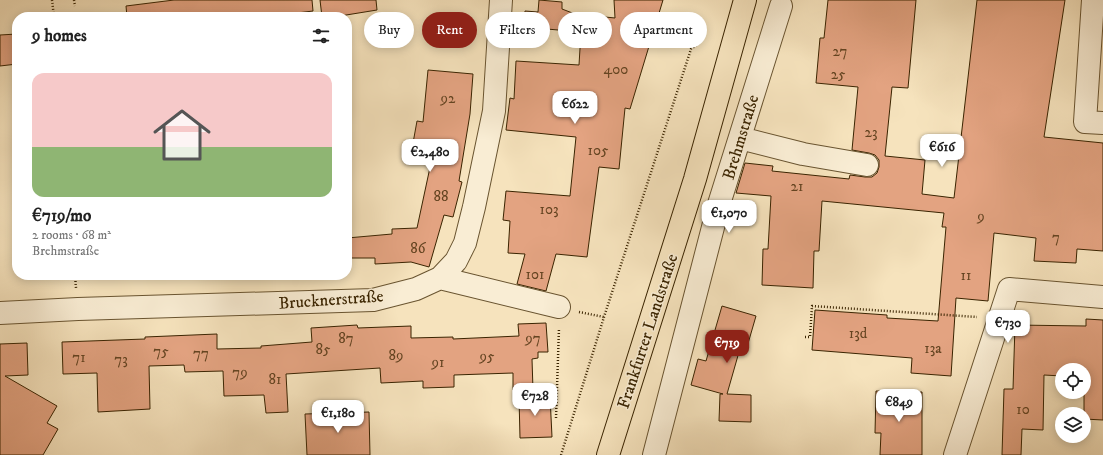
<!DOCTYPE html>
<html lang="en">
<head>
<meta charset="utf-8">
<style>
	body { margin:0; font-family:"IM FELL DW Pica",serif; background:#f2f2f2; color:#222; height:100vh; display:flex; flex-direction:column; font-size:15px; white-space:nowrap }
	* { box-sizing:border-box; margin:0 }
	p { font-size:13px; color:#767676 }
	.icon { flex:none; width:22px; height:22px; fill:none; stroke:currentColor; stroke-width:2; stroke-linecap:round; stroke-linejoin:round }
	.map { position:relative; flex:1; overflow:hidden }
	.sheet { position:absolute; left:12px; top:12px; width:340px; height:268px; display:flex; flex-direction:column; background:#fff; border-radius:16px; box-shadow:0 2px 10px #0003 }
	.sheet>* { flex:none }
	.guide { position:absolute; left:364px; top:12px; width:380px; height:36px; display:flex; gap:8px }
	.controls { position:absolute; left:1055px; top:363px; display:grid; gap:8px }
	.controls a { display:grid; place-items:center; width:36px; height:36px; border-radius:50%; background:#fff; box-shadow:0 2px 10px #0003; font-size:20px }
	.price { position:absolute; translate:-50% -34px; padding:0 9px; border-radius:8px; background:#fff; color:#222; font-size:13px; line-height:26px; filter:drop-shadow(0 1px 2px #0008) }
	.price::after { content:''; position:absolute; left:50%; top:24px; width:12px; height:9px; margin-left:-6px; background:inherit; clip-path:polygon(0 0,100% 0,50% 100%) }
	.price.selected { background:#8f2418; color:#fff }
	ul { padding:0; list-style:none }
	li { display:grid; align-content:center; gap:8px; height:212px; padding:0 20px }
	li span { display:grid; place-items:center; height:124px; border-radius:12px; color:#555 }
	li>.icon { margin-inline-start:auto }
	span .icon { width:72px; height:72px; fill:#fffc; stroke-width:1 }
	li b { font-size:17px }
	h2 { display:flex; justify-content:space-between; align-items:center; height:48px; padding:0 20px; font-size:17px }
	.chip { padding:0 14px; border-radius:18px; background:#fff; box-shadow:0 2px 10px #0003; font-size:14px; line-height:36px }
	.chip.selected { background:#8f2418; color:#fff }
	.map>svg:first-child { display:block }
</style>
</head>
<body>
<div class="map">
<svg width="1103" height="455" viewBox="0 0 1103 455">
	<rect width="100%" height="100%" fill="#f6e3bd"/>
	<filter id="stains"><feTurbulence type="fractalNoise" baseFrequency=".005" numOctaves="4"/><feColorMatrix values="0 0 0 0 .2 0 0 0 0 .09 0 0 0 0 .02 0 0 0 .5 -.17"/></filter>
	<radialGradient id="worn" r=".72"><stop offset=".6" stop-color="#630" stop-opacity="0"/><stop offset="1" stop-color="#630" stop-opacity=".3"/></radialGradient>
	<path fill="#e3a381" stroke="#3a2401" d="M174,0H312L313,11L265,17H127L126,6Z
		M320,0H376L377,10L340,16V17H322Z
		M539,0L562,2V9L575,14L615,18L614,0H663L630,109L625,108L619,169L599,167L587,257L556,254L546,291L517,284L525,254L508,253L510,221L503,220L506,191L570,196L576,137L506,130L510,98L514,99L516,61L579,65L581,32L524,27L525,11L538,12Z
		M828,0H916L908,88L892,87L885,156L925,160L922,194L954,198L977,0H1065L1044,137L1103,143V251L1077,249L1076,263L1034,261L1036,238L994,233L988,301L956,298L951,376L911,373L912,358L812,350L815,310L887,315V318L938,321L946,227H942L944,213L822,201L819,251H814L813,288L762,285L763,249H768L771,196L736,193L745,163L773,166L772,171L849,179L850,175L865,177H872L877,173L879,167V160L875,155L869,153L852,150L858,87L816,83L820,38H824Z
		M17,34V64L0,66V35Z
		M428,70L473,74L470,114L459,181L462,182L453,217L444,215L429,267L411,262L375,264V258H347V238L392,234V229L417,228L432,158L411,154L417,121L423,122Z
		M722,306L756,316L747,347L741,345L727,394L751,395V422L719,421L720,394H723L691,385L698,359L706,361Z
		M1086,319L1103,320V420L1084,419V370H1062V376L1044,375L1043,430L1022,429L1021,455H1002L1004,389H1013L1015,325L1086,326Z
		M546,323L548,352H538V358L532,359L533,390H513V373L454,375V387L423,388V381L381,383L380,368L286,374L288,412L266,413L264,395L224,396L223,371L185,372L184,365L149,366L150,409L98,412L97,373L63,374L62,342L145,339V337L217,334V349L261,348V346L312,342L311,328L357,325L358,328L411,326V338L453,337V339L519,336L518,324Z
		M27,343L28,375L5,376L57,406L47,423L58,429L43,455H0V344Z
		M876,391L922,392V455H880L881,433H875Z
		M550,396L552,437L520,438L519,397Z
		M369,412L370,455H307L305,414Z"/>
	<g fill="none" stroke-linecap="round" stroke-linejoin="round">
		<defs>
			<path id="minor" d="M1093,0L1085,122L1103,123
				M740,138L803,154L867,165
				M440,278L559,307
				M0,313L78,309L373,300L416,289L440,278L456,261L465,243L474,207L494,111L501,0
				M654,455L719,204L781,6
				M955,455L1009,289L1103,297"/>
			<path id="major" d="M608,455L695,179L745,0"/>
		</defs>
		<use href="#minor" stroke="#695430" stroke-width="24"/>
		<use href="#major" stroke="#3a2401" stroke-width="24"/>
		<path stroke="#3a2401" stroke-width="2.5" stroke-dasharray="1 2" stroke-linecap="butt" d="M52,0L54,17
			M74,0L75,6
			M13,84H17
			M75,275L76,288
			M579,312L604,317
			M805,337H810L812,306L977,317
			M556,418L559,328
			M561,455L604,317L691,49L699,43"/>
		<use href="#minor" stroke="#f9edd4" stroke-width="22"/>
		<use href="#major" stroke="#f6e3bd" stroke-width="22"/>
	</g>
	<g text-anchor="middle" stroke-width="3" stroke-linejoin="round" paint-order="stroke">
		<g font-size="15" fill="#644421">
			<text x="840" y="56">27</text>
			<text x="616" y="74">400</text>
			<text x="838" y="79">25</text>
			<text x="448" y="103">92</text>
			<text x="871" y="137">23</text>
			<text x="598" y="155">105</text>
			<text x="797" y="191">21</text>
			<text x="441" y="201">88</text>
			<text x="549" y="214">103</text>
			<text x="981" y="221">9</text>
			<text x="1056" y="242">7</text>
			<text x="418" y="253">86</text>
			<text x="535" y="279">101</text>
			<text x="966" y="280">11</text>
			<text x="858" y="338">13d</text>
			<text x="346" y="343">87</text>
			<text x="533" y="343">97</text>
			<text x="933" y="353">13a</text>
			<text x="323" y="354">85</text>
			<text x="161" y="356">75</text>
			<text x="201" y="358">77</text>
			<text x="396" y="360">89</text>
			<text x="487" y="361">95</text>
			<text x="79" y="362">71</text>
			<text x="121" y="364">73</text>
			<text x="438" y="367">91</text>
			<text x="240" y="377">79</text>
			<text x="275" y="384">81</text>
			<text x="1023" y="414">10</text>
		</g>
		<g font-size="17" fill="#3a2401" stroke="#f9edd4">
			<text transform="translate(740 137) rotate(-73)" y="6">Brehmstraße</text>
			<text transform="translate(331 299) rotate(-4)" y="6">Brucknerstraße</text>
			<text transform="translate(647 331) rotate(-72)" y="6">Frankfurter Landstraße</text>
		</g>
	</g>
	<rect width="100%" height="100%" filter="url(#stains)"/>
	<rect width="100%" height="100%" fill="url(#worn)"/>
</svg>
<div class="controls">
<a><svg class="icon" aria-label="locate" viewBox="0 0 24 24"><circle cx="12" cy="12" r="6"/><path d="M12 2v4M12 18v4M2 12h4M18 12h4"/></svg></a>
<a><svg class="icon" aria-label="layers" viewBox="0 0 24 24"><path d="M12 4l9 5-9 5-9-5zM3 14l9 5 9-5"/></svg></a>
</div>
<b class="price" style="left:575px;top:125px">€622</b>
<b class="price" style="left:942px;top:168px">€616</b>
<b class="price" style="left:430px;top:173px">€2,480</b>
<b class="price" style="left:729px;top:234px">€1,070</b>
<b class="price" style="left:1008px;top:344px">€730</b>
<b class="price selected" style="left:727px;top:364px">€719</b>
<b class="price" style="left:535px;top:417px">€728</b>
<b class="price" style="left:899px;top:423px">€849</b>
<b class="price" style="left:338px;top:434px">€1,180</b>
<div class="guide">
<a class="chip">Buy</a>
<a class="chip selected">Rent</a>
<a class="chip">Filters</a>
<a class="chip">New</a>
<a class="chip">Apartment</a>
</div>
<section class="sheet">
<h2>9 homes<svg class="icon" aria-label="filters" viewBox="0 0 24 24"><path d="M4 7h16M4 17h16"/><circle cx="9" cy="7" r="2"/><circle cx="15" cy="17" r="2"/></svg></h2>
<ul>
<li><span style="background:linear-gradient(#f6c9c9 60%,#8fb573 0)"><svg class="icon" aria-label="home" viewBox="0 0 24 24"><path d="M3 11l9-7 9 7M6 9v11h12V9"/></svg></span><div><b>€719/mo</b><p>2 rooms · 68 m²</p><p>Brehmstraße</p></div></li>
</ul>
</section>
</div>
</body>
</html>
